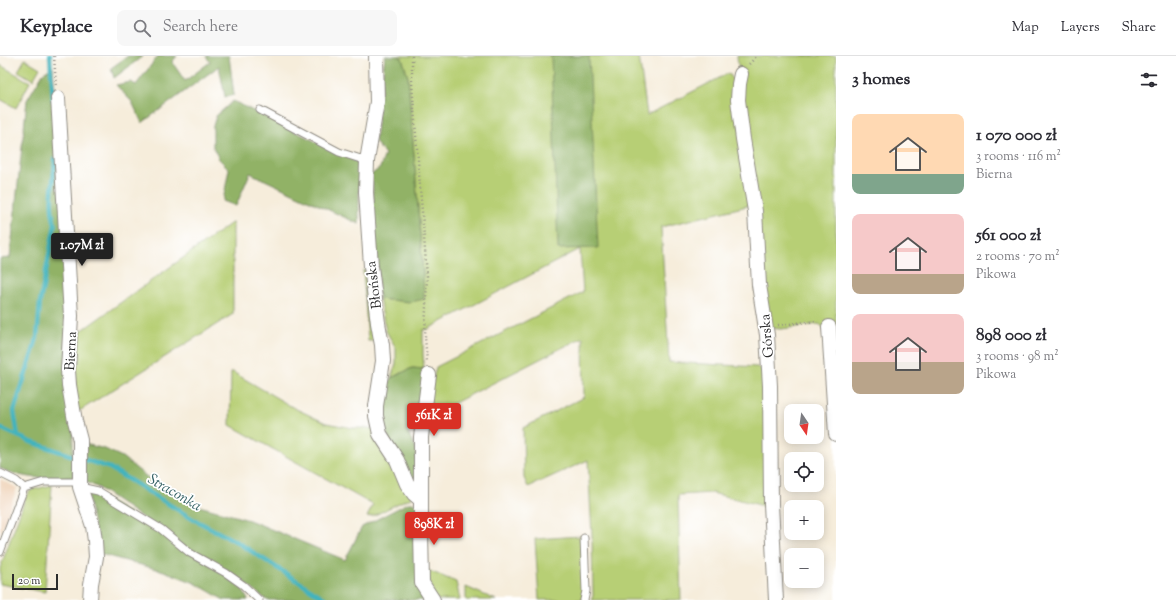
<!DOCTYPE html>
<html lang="en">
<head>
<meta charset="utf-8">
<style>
	body { margin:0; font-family:"Sorts Mill Goudy",serif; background:#f7f7f7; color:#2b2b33; height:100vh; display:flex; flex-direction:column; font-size:15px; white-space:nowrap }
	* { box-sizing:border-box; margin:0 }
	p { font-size:13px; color:#7c7c81 }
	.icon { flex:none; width:22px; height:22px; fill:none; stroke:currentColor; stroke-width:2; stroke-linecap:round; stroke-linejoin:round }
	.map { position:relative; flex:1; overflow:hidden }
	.details { display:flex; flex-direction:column; background:#fff; width:340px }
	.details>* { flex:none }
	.needle { width:26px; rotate:167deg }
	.buttons { position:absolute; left:784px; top:348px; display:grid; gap:8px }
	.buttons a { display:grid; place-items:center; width:40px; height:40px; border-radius:8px; background:#fff; box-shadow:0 2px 10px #0003; font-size:20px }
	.scale { position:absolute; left:12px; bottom:10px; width:46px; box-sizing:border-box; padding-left:4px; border:2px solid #2b2b2b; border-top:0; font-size:11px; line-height:14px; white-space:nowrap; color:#2b2b2b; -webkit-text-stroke:3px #fff; paint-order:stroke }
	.price { position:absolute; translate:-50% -34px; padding:0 9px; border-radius:4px; background:#d93025; color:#fff; font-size:13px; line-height:26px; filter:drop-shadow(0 1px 2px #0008) }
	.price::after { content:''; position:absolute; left:50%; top:24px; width:12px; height:9px; margin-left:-6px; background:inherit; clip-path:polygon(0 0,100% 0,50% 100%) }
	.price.active { background:#222; color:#fff }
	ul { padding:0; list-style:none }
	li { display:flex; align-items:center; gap:12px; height:100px; padding:0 16px }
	li span { display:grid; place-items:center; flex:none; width:112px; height:80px; border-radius:8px; color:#555 }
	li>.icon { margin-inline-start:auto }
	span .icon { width:48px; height:48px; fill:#fffc; stroke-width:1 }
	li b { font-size:17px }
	h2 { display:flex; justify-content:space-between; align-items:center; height:48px; padding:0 16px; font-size:17px }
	header { display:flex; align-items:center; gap:24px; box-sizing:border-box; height:56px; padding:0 20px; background:#fff; border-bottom:1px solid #e1e1e2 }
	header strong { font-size:19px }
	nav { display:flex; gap:22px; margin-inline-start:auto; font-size:14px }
	.search { width:280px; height:36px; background:#f7f7f7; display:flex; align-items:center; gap:10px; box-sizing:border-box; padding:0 14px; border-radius:8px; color:#7c7c81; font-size:15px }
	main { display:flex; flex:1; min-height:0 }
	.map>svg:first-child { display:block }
</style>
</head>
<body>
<header>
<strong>Keyplace</strong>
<div class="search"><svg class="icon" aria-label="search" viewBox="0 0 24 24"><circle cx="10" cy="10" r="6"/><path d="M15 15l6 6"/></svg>Search here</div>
<nav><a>Map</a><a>Layers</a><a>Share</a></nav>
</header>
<main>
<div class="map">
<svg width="836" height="544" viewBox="0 0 836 544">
	<rect width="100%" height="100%" fill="#fff"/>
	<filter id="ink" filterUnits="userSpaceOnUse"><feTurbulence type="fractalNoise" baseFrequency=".025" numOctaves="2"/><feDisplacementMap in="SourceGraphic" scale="8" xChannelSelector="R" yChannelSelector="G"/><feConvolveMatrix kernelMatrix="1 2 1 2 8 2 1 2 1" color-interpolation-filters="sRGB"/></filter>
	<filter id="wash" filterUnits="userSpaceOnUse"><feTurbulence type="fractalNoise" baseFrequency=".012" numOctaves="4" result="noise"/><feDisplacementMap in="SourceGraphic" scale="16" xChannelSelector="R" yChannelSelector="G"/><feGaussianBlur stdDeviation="0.9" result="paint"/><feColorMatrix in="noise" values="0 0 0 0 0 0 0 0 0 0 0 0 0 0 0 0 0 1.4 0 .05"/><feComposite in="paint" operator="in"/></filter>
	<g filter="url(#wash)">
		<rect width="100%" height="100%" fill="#f6eddb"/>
		<path fill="#f0d5bc" d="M0,423L17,432L0,478Z"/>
		<path fill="#b7cf74" stroke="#717d50" d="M398,0H639L647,59L729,17L733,24L751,149L661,171L669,306L758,311L766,317L768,451L712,437L678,439L681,544H591L593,540L592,480L588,404L528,431L524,422L523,372L584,341L583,281L427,361L429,340L436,311L583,236L580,193L428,273L423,274V298L424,313L412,312L391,322L396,308V292L386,275L379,243L411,246L423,218L408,21L402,2Z
			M737,0H836V317L823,271L819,268L781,273L769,272Z
			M25,3L40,12L33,24L18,15Z
			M0,9L30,26L16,52L0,43Z
			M233,166V258L76,357L74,280Z
			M363,214L366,215L376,283L374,285H368Z
			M231,315L294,352L326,367L353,372H374L412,442L405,444L373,460L367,461L373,449L230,369Z
			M52,429L45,536L0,528V512L26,440L31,434Z
			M581,480L584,534L582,544H539L535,483Z
			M425,513L456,526L460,544H438L433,539Z
			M466,531L496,544H466Z"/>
		<path fill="#91b266" stroke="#5e6e48" d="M128,0H143L114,22L111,12Z
			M158,0H177L172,6L185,25L210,6L206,0H229L234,39L225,41L219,10L142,67L132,46L116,29L131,26L136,29Z
			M385,0H398L402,2L408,21L423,218L424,243L411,246L379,243L372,118L380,112L385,98L375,86Z
			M551,0H589L598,192L558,193Z
			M53,11L57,68L73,367V422C48,422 23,424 0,412V203L10,202L27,44L43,17Z
			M233,45L359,107V168L250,117L236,150L223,145L229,113L219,103L213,91V70L216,60Z
			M412,312L424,313V333L417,368L407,372C407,379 414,385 415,392C417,405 416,418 416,431L389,383L379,357L386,334L391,322Z
			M85,388L105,393L122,401L157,429L192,448L249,464L345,504L362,471L408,447H413L417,450L428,544H267L228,515L206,505L99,432L84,425Z
			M91,435L160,475L225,519L241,531L248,544H224L195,527L164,515L100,498L87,436Z"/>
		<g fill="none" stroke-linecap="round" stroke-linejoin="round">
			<path stroke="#43b3bd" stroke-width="4.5" d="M50,0L53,44
				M0,372L31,386L110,412L191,462L237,486L327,544
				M18,380L14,355L37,282L40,246L55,168C48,147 54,125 55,103"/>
		</g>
	</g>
	<g filter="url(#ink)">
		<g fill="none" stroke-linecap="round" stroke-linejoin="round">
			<defs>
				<path id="service" d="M260,54L339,96L367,105
					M0,417L16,425L24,432
					M80,431L98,435L161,473L190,497L226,517L243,529L259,544
					M24,432L44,426H79
					M0,496L24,432
					M584,544L586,535L584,482"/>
				<path id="minor" d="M376,0L377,46L367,105L366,136L371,210L378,267L382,289L383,305L376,350V360L380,378L397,404L407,428L414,438L421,444
					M741,18L739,28L738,44L743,83L755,155L759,229L767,279L770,330L771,448L776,544
					M58,42L71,260L68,314L69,329L75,365L80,384V431L93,470L95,485L96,501L91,528L90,544
					M829,271L836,378
					M429,319L421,381V474L422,527L433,544"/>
			</defs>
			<use href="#service" stroke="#908c83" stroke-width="9"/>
			<use href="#minor" stroke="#908c83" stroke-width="16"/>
			<path stroke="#908c83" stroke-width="2.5" stroke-dasharray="1 3" stroke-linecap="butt" d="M54,0L56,30
				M412,0V27L427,220L425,281L427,306
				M749,8L757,0
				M778,269L817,265"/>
			<use href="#service" stroke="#fff" stroke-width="7"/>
			<use href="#minor" stroke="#fff" stroke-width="14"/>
		</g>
	</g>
	<g text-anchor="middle" stroke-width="3.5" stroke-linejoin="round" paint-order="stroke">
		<g font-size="14" fill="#2b2b2b" stroke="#fff">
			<text transform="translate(373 229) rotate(-97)" y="5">Błońska</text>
			<text transform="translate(766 280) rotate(-95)" y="5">Górska</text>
			<text transform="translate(70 295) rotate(-87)" y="5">Bierna</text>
		</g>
		<g font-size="15" font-style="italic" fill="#356165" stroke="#fff">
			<text transform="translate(175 436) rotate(30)" y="5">Straconka</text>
		</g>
	</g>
</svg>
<div class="buttons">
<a><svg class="needle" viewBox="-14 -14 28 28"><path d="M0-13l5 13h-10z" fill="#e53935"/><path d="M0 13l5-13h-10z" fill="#7c7c81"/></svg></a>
<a><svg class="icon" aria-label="locate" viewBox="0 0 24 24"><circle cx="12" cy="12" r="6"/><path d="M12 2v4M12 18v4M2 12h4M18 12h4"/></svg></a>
<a>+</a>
<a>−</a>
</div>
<div class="scale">20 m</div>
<b class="price active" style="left:82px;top:211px">1.07M zł</b>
<b class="price" style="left:434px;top:381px">561K zł</b>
<b class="price" style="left:434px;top:490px">898K zł</b>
</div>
<section class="details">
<h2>3 homes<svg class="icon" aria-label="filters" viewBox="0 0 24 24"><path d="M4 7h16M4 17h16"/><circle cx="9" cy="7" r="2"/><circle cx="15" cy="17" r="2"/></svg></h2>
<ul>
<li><span style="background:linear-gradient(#ffd9b3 75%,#7fa58c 0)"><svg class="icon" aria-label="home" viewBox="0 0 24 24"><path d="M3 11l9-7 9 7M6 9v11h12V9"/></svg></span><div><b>1 070 000 zł</b><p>3 rooms · 116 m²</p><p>Bierna</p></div></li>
<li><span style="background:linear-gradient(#f6c9c9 75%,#b9a48a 0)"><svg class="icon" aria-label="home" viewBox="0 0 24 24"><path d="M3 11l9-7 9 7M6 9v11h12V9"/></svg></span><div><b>561 000 zł</b><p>2 rooms · 70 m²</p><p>Pikowa</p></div></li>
<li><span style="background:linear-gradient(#f6c9c9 60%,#b9a48a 0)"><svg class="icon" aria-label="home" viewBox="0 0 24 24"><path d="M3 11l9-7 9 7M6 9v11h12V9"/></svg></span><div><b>898 000 zł</b><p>3 rooms · 98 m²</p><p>Pikowa</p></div></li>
</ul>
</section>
</main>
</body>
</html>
